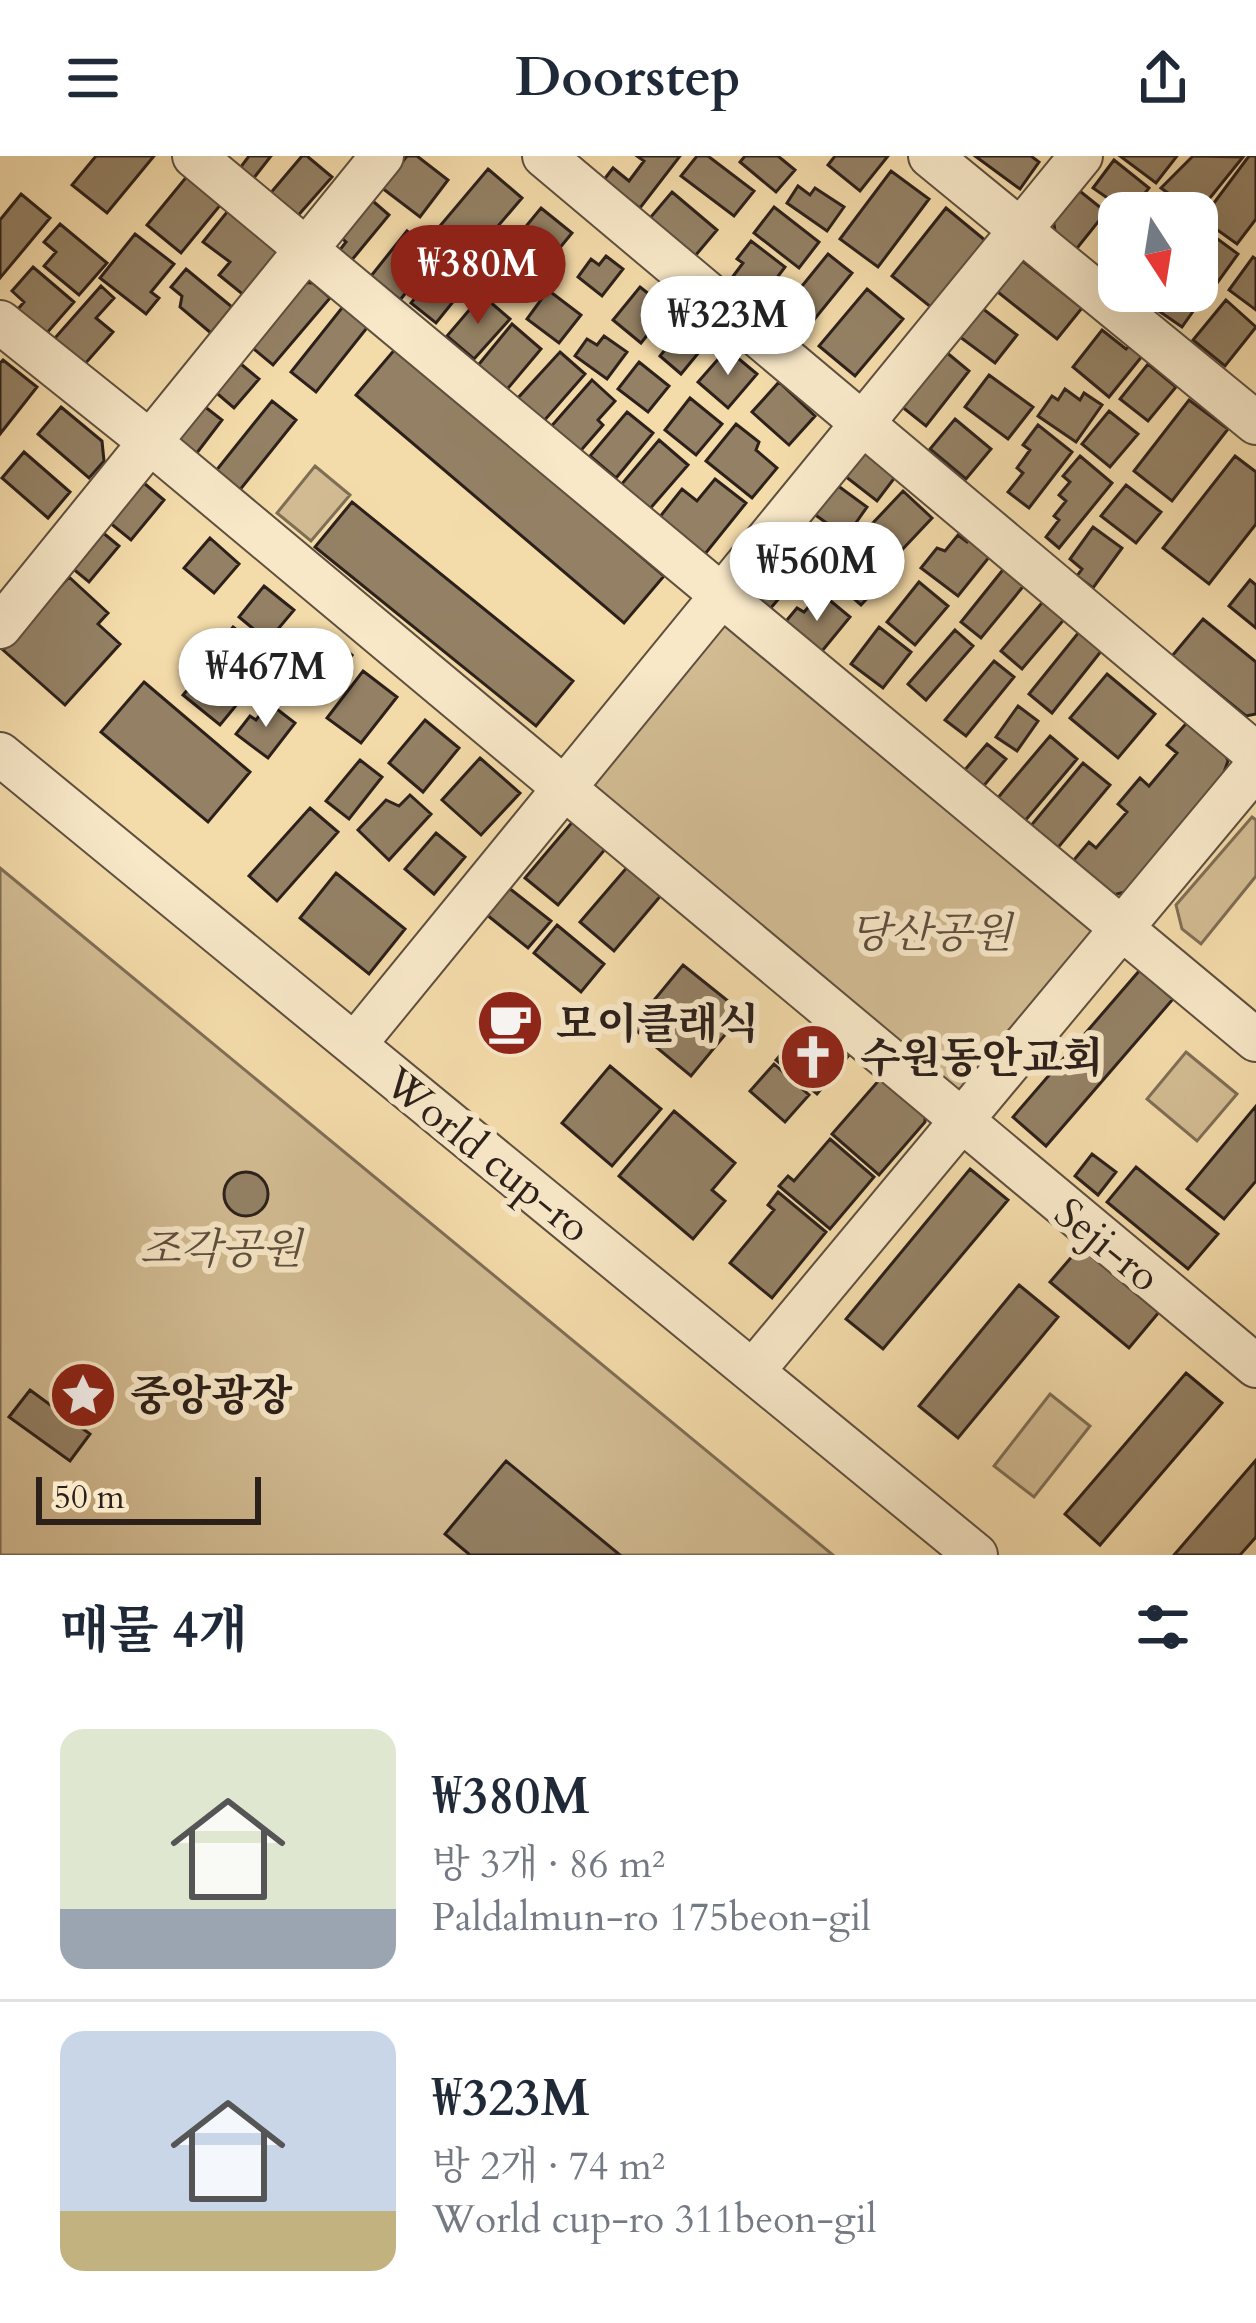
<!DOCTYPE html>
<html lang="ko">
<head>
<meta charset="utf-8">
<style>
	body { margin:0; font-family:Cardo,"Noto Serif KR",serif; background:#f6f6f7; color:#1f2937; height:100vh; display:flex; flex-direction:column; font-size:45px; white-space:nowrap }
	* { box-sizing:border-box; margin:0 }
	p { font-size:39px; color:#747a83 }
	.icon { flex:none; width:66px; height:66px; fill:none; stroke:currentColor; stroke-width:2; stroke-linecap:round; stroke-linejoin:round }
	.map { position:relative; height:1399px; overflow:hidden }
	.panel { display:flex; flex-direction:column; background:#fff; flex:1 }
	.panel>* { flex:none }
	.needle { width:78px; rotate:168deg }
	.fabs { position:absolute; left:1098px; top:36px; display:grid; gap:24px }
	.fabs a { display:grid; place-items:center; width:120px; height:120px; border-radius:24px; background:#fff; box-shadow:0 12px 48px #0002; font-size:60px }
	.scale { position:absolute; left:36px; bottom:30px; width:225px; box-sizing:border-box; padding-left:12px; border:6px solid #2c201b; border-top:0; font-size:33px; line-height:42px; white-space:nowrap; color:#2c201b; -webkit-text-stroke:9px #f8e8c8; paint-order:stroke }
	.price { position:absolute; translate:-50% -102px; padding:0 27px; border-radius:42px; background:#fff; color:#222; font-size:39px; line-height:78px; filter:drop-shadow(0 3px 6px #0008) }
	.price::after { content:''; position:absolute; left:50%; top:72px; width:36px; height:27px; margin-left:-18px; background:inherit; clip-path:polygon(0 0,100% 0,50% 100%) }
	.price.selected { background:#8f2418; color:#fff }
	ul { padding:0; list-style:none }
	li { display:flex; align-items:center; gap:36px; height:300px; padding:0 60px }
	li+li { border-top:3px solid #e0e1e3 }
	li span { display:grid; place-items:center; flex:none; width:336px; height:240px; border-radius:24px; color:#555 }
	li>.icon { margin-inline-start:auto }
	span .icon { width:144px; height:144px; fill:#fffc; stroke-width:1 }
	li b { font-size:51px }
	h2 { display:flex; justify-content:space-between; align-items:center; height:144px; padding:0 60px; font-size:51px }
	header { display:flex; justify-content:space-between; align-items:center; height:156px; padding:0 60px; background:#fff; font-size:54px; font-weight:800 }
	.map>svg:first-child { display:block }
</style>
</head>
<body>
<header><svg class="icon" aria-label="menu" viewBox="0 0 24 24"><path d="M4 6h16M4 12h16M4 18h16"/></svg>Doorstep<svg class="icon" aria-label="share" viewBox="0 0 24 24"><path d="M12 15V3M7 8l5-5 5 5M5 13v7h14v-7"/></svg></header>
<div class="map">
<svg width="1256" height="1399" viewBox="0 0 1256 1399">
	<rect width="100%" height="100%" fill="#f4dbaa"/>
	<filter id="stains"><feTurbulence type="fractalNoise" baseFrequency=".00167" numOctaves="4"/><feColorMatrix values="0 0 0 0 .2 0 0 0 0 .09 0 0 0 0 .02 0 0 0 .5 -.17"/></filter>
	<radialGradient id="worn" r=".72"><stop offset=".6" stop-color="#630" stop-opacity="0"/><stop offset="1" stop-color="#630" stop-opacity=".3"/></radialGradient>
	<path fill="#d2bb92" stroke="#7f6e56" stroke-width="3" d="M315,310L350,339L311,385L277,357Z
		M722,465L1094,773L958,936L586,627Z
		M1252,661L1256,664V720L1201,788L1182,773L1176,749Z
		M0,712L833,1399H0Z
		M1186,896L1237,938L1197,985L1147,943Z
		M1050,1238L1090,1270L1034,1341L994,1310Z"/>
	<path fill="#948165" stroke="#2c201b" stroke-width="3" d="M96,0H154L107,57L72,29Z
		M249,0H271L253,23L240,12Z
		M302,0H307L332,21L295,63L268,40Z
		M407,0H417L448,24L420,61L382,32Z
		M637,0H680L640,52L603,25L613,12L629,25L644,5Z
		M697,0H708L754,35L734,60L681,20Z
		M745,0H778L795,14L776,36L740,6Z
		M835,0H888L860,35L828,9Z
		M975,0H1031L1039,6L1020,33Z
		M1120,0H1177L1156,27Z
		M1193,0L1243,1L1197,58L1161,32Z
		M1249,0H1256V63L1237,88L1202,63Z
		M1114,4L1149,32L1129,57L1093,32Z
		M488,13L522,42L468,105L434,77Z
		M891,15L929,43L878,111L840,83Z
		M188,19L222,47L181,97L147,69Z
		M798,30L810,39L815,32L844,51L827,75L787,47Z
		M1076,32L1106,56L1074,96L1056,82L1053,61Z
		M672,36L717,74L695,100L650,62Z
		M21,38L50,62L0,122V64Z
		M367,40L389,59L351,105L339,95L346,86L336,77Z
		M231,51L275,87L279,111L251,145L219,119L230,106L203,86Z
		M774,51L819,86L799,112L754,77Z
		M541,52L572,77L517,144L486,119Z
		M946,52L986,85L932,152L892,120Z
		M60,68L107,107L79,139L44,110L56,96L44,86Z
		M1204,73L1238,98L1215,130L1197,117V82Z
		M407,75L436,99L400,144L371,120Z
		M135,78L174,108L151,136L159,142L146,158L100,122Z
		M751,85L785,111L751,156L722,135L743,107L737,103Z
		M828,98L852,117L800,181L776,162Z
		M606,100L623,113L602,140L578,121L591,103L599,109Z
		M1253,101L1256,103V154L1229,134Z
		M1019,102L1082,152L1057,183L994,133Z
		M444,107L469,126L436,167L411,147Z
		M33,111L74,146L39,186L10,162L24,146L12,135Z
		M186,113L232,151L211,177L180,151L182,140L171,131Z
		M292,126L313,127L330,142L273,209L243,184Z
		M1197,126L1208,134L1182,171L1156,153L1168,135H1197Z
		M101,130L114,142L96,162L113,176L77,217L47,191Z
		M640,131L668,153L641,187L613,164Z
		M867,133L903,163L855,220L819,190Z
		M548,134L581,159L559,187L527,163Z
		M482,139L510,163L474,203L447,180Z
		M1226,144L1256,171L1225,210L1193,184Z
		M345,148L370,168L316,236L291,216Z
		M978,149L1017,179L995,207L956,178Z
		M692,160L714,178L681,218L660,200Z
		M512,168L541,193L504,237L475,213Z
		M1102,174L1126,193L1130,189L1143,199L1109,241L1073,211Z
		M604,180L627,196L607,223L575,200L587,183L597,189Z
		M940,191L969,215L926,270L896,246Z
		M396,192L664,420L624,467L356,239Z
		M727,193L757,218L728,252L698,226Z
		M560,196L585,218L543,266L517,243Z
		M230,199L259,223L234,252L206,228Z
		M3,204L37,231L0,278V207Z
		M639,206L669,230L648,256L618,233Z
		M1148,208L1176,231L1148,265L1120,243Z
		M989,219L1033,251L1008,283L965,251Z
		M592,224L615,245L598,264L603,269L577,299L548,274Z
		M779,226L815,260L789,289L752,256Z
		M1065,233L1080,244L1084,237L1102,249L1076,286L1038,260L1052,240L1058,244Z
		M690,242L722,268L696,299L665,274Z
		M195,243L222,264L190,306L173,272Z
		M1189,244L1228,273L1172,345L1134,315Z
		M272,245L296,264L239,335L215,316Z
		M61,251L102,285L104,305L89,322L38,278Z
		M1109,255L1138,278L1110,311L1082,288Z
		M627,256L653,277L616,322L590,300Z
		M955,263L991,293L966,323L930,293Z
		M736,268L759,286L756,294L777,312L752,342L706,305Z
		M1038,269L1072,296L1029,352L1008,336L1023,317L1017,312L1030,294L1023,289Z
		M659,284L688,309L648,355L620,330Z
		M24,296L70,336L48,362L2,322Z
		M856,297L876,298L899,316L877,345L841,317Z
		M1080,300L1112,327L1059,392L1046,381L1059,364L1054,360L1066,345L1059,339L1070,326L1063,320Z
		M1235,300L1256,316V368L1209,428L1163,392Z
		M715,323L746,347L701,403L655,367L682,333L697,345Z
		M830,324L867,351L846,381L814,358Z
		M145,328L164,344L131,384L99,358L119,332Z
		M1126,329L1161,356L1136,387L1101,360Z
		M903,335L932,362L900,396L871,369Z
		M352,346L573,525L536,570L315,391Z
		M792,365L823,391L764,460L745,444Z
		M96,371L119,390L89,426L66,407Z
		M1093,371L1122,392L1093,432L1077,420L1082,413L1070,403Z
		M958,379L967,386L973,379L994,395L958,440L921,412L937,392L945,395Z
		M210,382L239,408L214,437L184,412Z
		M851,383L890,418L861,449L822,415Z
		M1006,410L1026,427L981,482L961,466Z
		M69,421L108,457L98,468L120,488L65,549L3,494Z
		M1250,424L1256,429V472L1229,450Z
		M919,426L948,450L915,489L887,466Z
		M264,430L294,454L268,485L239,461Z
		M821,437L850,461L818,500L782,470L797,452L804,456Z
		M1046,442L1067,460L1022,513L1001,495Z
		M1203,463L1256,506V558L1246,560L1172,500Z
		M233,471L277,506L252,536L209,501Z
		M879,471L911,496L883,532L851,508Z
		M1083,471L1106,489L1052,557L1029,538Z
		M955,474L973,490L926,544L908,528Z
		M329,478L352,499L311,545L283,519Z
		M994,505L1014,521L966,580L945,564Z
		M207,511L243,541L220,569L183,539Z
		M363,515L397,541L361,587L327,562Z
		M1107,518L1155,558L1118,602L1070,562Z
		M144,526L250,616L208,666L101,576Z
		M269,547L295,567L268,602L236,578L250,560L256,564Z
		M1018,550L1038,565L1017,595L996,581Z
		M1191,562L1221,588L1228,605L1223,619L1125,736L1113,739L1068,711L1089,686L1096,692L1127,656L1118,648L1140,622L1149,630L1177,597L1167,589Z
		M425,564L459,592L423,636L389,607Z
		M1050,580L1077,603L1024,666L996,644Z
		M987,588L1006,603L982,632L963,616Z
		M480,602L520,637L481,679L442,644Z
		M360,604L382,621L349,663L326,645Z
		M1083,607L1110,629L1056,694L1029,672Z
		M410,639L431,658L389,704L358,674L386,644L399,650Z
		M310,652L338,676L277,745L249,720Z
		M574,664L607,691L558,749L525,722Z
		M436,677L465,701L434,738L405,713Z
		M629,709L663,737L614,795L580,766Z
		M336,717L405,773L369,818L300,762Z
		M509,732L551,765L528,792L487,759Z
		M557,769L604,808L581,836L534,797Z
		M683,809L743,857L691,920L632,871Z
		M1140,814L1173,843L1046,990L1013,961Z
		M815,869L850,898L817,938L776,904L791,887L796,892Z
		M774,908L809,939L785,966L750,935Z
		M610,910L661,953L612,1010L562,967Z
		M887,915L925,948V966L879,1019L832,978Z
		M1256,950V1025L1224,1063L1187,1033Z
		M674,955L735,1007L712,1034L725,1045L693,1083L619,1020Z
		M830,983L874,1021L830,1073L779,1030L788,1020L794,1025Z
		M1092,998L1116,1016L1098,1039L1075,1020Z
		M1136,1011L1218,1078L1188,1113L1107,1046Z
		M970,1013L1008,1044L883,1193L846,1163Z
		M224 1038a22 22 0 1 1 44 0a22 22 0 1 1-44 0Z
		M778,1036L826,1076L772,1142L730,1107L774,1054L768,1049Z
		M1081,1090L1160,1155L1129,1192L1050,1126Z
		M1019,1129L1058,1161L958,1282L919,1250Z
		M1186,1217L1222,1247L1100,1389L1065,1358Z
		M30,1234L90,1278L70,1305L9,1261Z
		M1256,1304V1381L1240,1399H1174Z
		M506,1305L620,1399H470L445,1378Z"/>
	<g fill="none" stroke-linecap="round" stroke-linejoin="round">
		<defs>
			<path id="minor" d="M194,0L1256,884
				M544,0L1256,598
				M930,0L1256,267
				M0,166L150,286L1256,1210
				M0,471L382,0
				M0,598L976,1399
				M355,888L1081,0
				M753,1215L1256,611"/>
		</defs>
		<use href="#minor" stroke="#5e4f3f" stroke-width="46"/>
		<use href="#minor" stroke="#f8e8c8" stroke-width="42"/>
	</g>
	<defs>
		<symbol id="cafe-disc" viewBox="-11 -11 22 22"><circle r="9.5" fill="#8f2418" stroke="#f8e8c8"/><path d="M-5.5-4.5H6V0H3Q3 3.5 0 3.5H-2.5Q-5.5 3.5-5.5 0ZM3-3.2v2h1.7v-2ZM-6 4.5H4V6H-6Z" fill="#fff"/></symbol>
		<symbol id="church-disc" viewBox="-11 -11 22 22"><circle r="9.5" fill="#8f2418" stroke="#f8e8c8"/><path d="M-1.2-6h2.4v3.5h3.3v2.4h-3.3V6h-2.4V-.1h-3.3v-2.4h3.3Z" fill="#fff"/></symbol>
		<symbol id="sight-disc" viewBox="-11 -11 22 22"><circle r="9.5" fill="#8f2418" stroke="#f8e8c8"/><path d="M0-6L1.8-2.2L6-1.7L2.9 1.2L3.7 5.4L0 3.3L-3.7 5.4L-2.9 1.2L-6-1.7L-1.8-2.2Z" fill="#fff"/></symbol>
	</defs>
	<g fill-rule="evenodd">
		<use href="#cafe-disc" x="472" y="829" width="76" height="76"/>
		<use href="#church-disc" x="775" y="863" width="76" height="76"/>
		<use href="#sight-disc" x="45" y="1201" width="76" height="76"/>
	</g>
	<g text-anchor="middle" stroke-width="12" stroke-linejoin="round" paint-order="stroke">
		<g font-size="42" font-style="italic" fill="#5e4e3f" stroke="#f8e8c8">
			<text x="931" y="791">당산공원</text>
			<text x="221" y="1107">조각공원</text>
		</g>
		<g font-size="42" font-weight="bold" fill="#2c201b" stroke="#f8e8c8" text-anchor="start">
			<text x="556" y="882">모이클래식</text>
			<text x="860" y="916">수원동안교회</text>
			<text x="130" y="1254">중앙광장</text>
		</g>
		<g font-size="42" fill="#2c201b" stroke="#f8e8c8">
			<text transform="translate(488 998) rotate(39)" y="15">World cup-ro</text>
			<text transform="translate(1108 1088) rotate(39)" y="15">Seji-ro</text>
		</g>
	</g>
	<rect width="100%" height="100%" filter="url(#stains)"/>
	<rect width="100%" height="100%" fill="url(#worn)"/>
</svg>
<div class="fabs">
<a><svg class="needle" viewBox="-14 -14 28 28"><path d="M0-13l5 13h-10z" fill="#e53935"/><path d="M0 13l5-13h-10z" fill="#747a83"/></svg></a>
</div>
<div class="scale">50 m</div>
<b class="price selected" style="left:478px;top:171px">₩380M</b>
<b class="price" style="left:728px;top:222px">₩323M</b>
<b class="price" style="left:817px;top:468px">₩560M</b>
<b class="price" style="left:266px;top:574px">₩467M</b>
</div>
<section class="panel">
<h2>매물 4개<svg class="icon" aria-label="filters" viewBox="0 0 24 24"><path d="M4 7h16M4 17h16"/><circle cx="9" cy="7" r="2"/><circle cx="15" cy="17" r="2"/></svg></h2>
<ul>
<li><span style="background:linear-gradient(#dfe7d0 75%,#9aa5b1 0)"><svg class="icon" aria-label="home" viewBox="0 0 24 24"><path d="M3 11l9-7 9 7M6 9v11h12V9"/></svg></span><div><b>₩380M</b><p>방 3개 · 86 m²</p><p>Paldalmun-ro 175beon-gil</p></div></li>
<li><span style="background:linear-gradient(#c9d6e8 75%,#c2b280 0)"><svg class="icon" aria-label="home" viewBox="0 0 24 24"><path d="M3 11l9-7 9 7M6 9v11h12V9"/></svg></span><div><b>₩323M</b><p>방 2개 · 74 m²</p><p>World cup-ro 311beon-gil</p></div></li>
</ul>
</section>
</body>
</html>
